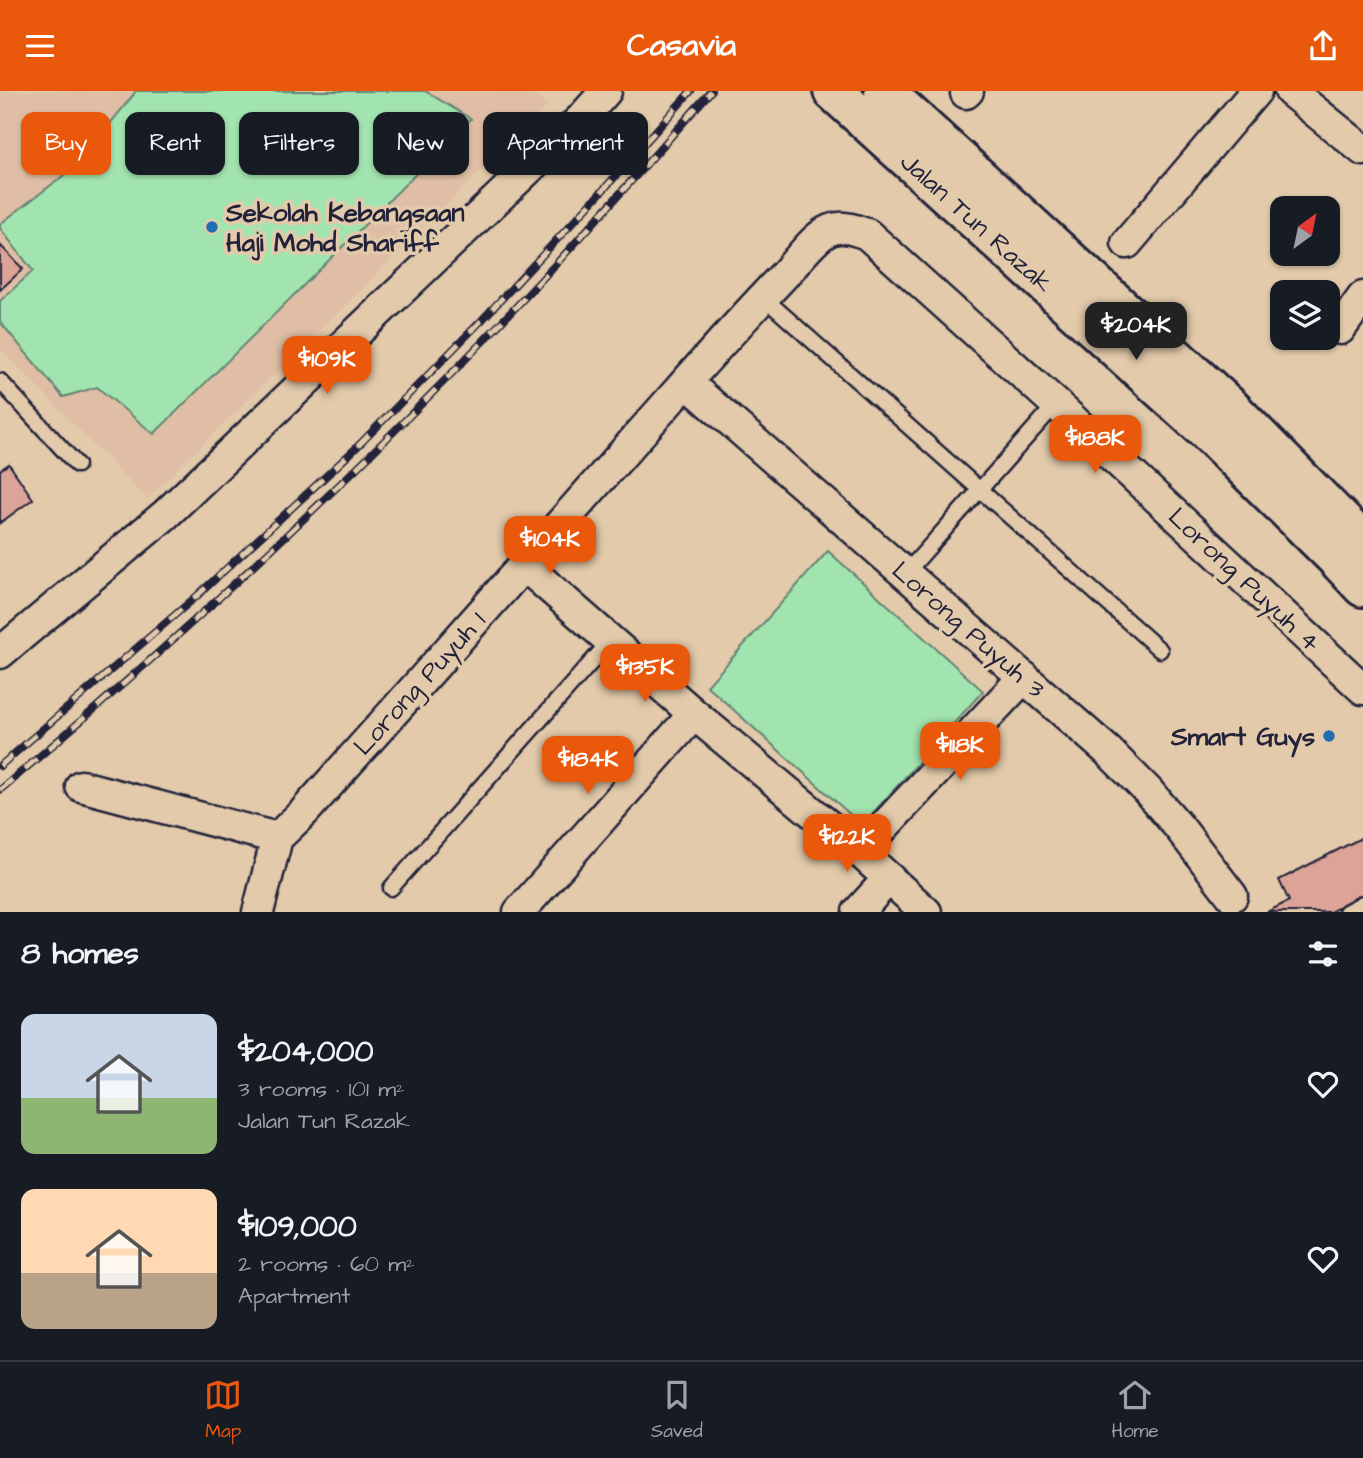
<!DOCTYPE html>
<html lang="en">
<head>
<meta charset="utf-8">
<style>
	body { margin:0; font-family:"Architects Daughter",sans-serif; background:#20242c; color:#f1f3f6; height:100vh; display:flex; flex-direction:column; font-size:26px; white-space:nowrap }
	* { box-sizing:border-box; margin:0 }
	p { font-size:23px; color:#9ea1a6 }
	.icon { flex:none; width:38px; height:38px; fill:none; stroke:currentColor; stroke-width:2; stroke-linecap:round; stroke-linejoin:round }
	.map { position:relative; height:821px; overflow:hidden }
	.sheet { display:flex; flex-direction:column; background:#171b24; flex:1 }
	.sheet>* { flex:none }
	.top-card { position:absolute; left:21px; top:21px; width:700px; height:63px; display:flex; gap:14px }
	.needle { width:46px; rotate:33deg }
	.controls { position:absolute; left:1270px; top:105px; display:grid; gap:14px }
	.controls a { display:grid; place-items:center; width:70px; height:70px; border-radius:14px; background:#171b24; box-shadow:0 2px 5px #0004; font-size:35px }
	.price { position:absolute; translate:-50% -60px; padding:0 16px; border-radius:14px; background:#ea580c; color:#fff; font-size:23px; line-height:46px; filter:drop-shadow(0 2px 4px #0008) }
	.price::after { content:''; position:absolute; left:50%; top:42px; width:21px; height:16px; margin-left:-10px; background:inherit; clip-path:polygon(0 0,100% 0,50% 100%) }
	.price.current { background:#222; color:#fff }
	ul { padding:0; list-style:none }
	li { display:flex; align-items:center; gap:21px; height:175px; padding:0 21px }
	li span { display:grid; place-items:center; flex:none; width:196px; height:140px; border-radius:14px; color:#555 }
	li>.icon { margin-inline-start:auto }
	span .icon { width:84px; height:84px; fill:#fffc; stroke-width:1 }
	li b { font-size:30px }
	h2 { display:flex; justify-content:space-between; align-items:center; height:84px; padding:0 21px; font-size:30px }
	.chip { padding:0 24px; border-radius:14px; background:#171b24; box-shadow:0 2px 5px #0004; font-size:24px; line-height:63px }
	.chip.current { background:#ea580c; color:#fff }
	header { display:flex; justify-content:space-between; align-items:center; height:91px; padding:0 21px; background:#ea580c; color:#fff; font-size:32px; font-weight:800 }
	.tabs { display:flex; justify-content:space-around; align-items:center; height:98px; border-top:2px solid #363941; background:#171b24; font-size:19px; color:#9ea1a6 }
	.tabs a { display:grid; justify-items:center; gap:4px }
	.tabs .current { color:#ea580c }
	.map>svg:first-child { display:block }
</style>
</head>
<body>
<header><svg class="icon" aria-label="menu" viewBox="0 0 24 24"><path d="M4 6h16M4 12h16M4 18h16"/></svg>Casavia<svg class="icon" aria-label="share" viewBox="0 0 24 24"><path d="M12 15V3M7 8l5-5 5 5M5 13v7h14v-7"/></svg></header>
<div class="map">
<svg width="1363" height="821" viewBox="0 0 1363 821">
	<rect width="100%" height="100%" fill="#e2caaa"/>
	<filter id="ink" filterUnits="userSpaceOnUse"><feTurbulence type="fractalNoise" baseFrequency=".0143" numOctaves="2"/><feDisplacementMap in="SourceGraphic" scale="14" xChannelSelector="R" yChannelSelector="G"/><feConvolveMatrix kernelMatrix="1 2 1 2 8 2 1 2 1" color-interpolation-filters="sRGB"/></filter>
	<g filter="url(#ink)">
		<path fill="#e0bea5" d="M0,0H527L548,14L147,408L0,258Z"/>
		<path fill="#a2e4af" stroke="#628375" stroke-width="2" d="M135,0H425L471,28L154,343L97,296L63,306L0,231V210L33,180L0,137V133L76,75L134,3Z
			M828,460L983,600L862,734L707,595Z"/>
		<path fill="#dca398" stroke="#22223b" stroke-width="2" d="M0,154L23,178L0,199Z
			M9,373L33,408L0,432V379Z
			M1363,746V804L1330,821H1267L1289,810L1279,789Z"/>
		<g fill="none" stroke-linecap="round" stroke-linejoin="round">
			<defs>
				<path id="lane" d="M763,206L1160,559
					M0,290L77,374
					M905,483L1056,313
					M391,797L611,549
					M1346,821L1363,812"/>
				<path id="street" d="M1290,0L1363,59
					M966,2L968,0
					M1127,152L1256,0
					M1340,238L1363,206
					M686,291L1109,661L1147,699L1179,736L1232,805
					M525,475L694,623L860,761L926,821
					M0,562L165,424L582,27L606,0
					M81,695L277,747
					M860,761L1024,586
					M258,821L277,747L304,721C427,584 549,447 671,308C708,266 746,224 785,183C797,170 812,149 826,141C840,133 853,138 867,143L1056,313L1363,598
					M519,821L694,623
					M858,821L889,787"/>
				<path id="secondary" d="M833,0L1208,341L1335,466L1363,496
					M884,0L1230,316L1363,451"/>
			</defs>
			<use href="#lane" stroke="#22223b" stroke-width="19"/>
			<use href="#street" stroke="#22223b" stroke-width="35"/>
			<use href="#secondary" stroke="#22223b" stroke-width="44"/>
			<use href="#lane" stroke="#e2caaa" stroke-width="14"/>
			<use href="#street" stroke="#e2caaa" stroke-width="30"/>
			<use href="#secondary" stroke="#e2caaa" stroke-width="38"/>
			<defs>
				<path id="rail" d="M0,675L198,504L354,359L481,230L605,97L691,0
					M0,699C171,555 336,403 491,242C566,164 639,82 711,0"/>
			</defs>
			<use href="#rail" stroke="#22223b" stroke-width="8"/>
			<use href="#rail" stroke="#e2caaa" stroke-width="5" stroke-dasharray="16" stroke-linecap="butt"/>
		</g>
	</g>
	<g fill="#1f6fb2" stroke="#e2caaa" stroke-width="2.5">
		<circle cx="212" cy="136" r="7"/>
		<circle cx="1329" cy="645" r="7"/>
	</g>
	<g text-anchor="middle" stroke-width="7" stroke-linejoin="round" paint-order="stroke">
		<g font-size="26" font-weight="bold" fill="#22223b" stroke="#e2caaa" text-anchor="start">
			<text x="226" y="130">Sekolah Kebangsaan<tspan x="226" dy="30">Haji Mohd Shariff</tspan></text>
			<text x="1315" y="654" text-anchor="end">Smart Guys</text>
		</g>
		<g font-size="26" fill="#22223b" stroke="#e2caaa">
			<text transform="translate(977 131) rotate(42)" y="9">Jalan Tun Razak</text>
			<text transform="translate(1245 488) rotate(43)" y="9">Lorong Puyuh 4</text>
			<text transform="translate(969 538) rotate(41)" y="9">Lorong Puyuh 3</text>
			<text transform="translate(419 592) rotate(-48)" y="9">Lorong Puyuh 1</text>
		</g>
	</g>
</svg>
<div class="controls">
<a><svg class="needle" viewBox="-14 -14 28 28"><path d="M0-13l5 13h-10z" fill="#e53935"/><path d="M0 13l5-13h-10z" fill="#9ea1a6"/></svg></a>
<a><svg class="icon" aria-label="layers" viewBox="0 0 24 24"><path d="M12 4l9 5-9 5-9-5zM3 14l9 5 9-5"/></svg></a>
</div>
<b class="price current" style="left:1136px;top:271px">$204K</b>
<b class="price" style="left:327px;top:305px">$109K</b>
<b class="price" style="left:1095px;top:384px">$188K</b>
<b class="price" style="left:550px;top:485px">$104K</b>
<b class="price" style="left:645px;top:613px">$135K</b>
<b class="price" style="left:960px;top:691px">$118K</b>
<b class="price" style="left:588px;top:705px">$184K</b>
<b class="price" style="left:847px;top:783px">$122K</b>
<div class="top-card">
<a class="chip current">Buy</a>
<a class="chip">Rent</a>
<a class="chip">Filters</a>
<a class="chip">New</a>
<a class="chip">Apartment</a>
</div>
</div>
<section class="sheet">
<h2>8 homes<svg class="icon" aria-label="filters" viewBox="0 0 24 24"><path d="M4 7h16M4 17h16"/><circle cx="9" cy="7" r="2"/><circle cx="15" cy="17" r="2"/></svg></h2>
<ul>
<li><span style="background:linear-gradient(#c9d6e8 60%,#8fb573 0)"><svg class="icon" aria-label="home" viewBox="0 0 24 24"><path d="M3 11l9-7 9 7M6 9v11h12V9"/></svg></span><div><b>$204,000</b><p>3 rooms · 101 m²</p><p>Jalan Tun Razak</p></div><svg class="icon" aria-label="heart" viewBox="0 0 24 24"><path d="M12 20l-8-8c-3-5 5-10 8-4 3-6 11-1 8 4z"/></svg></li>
<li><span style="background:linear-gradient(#ffd9b3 60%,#b9a48a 0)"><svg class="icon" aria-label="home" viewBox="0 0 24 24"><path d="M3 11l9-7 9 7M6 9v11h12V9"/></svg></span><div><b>$109,000</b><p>2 rooms · 60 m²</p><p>Apartment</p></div><svg class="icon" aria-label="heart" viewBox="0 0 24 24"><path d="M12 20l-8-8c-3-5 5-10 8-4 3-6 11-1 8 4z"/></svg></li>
</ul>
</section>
<nav class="tabs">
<a class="current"><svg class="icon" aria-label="map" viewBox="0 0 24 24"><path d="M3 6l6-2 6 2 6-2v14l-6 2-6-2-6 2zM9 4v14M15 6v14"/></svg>Map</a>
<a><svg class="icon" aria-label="saved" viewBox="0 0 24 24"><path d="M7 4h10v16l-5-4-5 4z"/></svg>Saved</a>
<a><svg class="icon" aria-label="home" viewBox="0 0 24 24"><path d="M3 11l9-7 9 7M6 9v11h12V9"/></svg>Home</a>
</nav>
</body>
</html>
